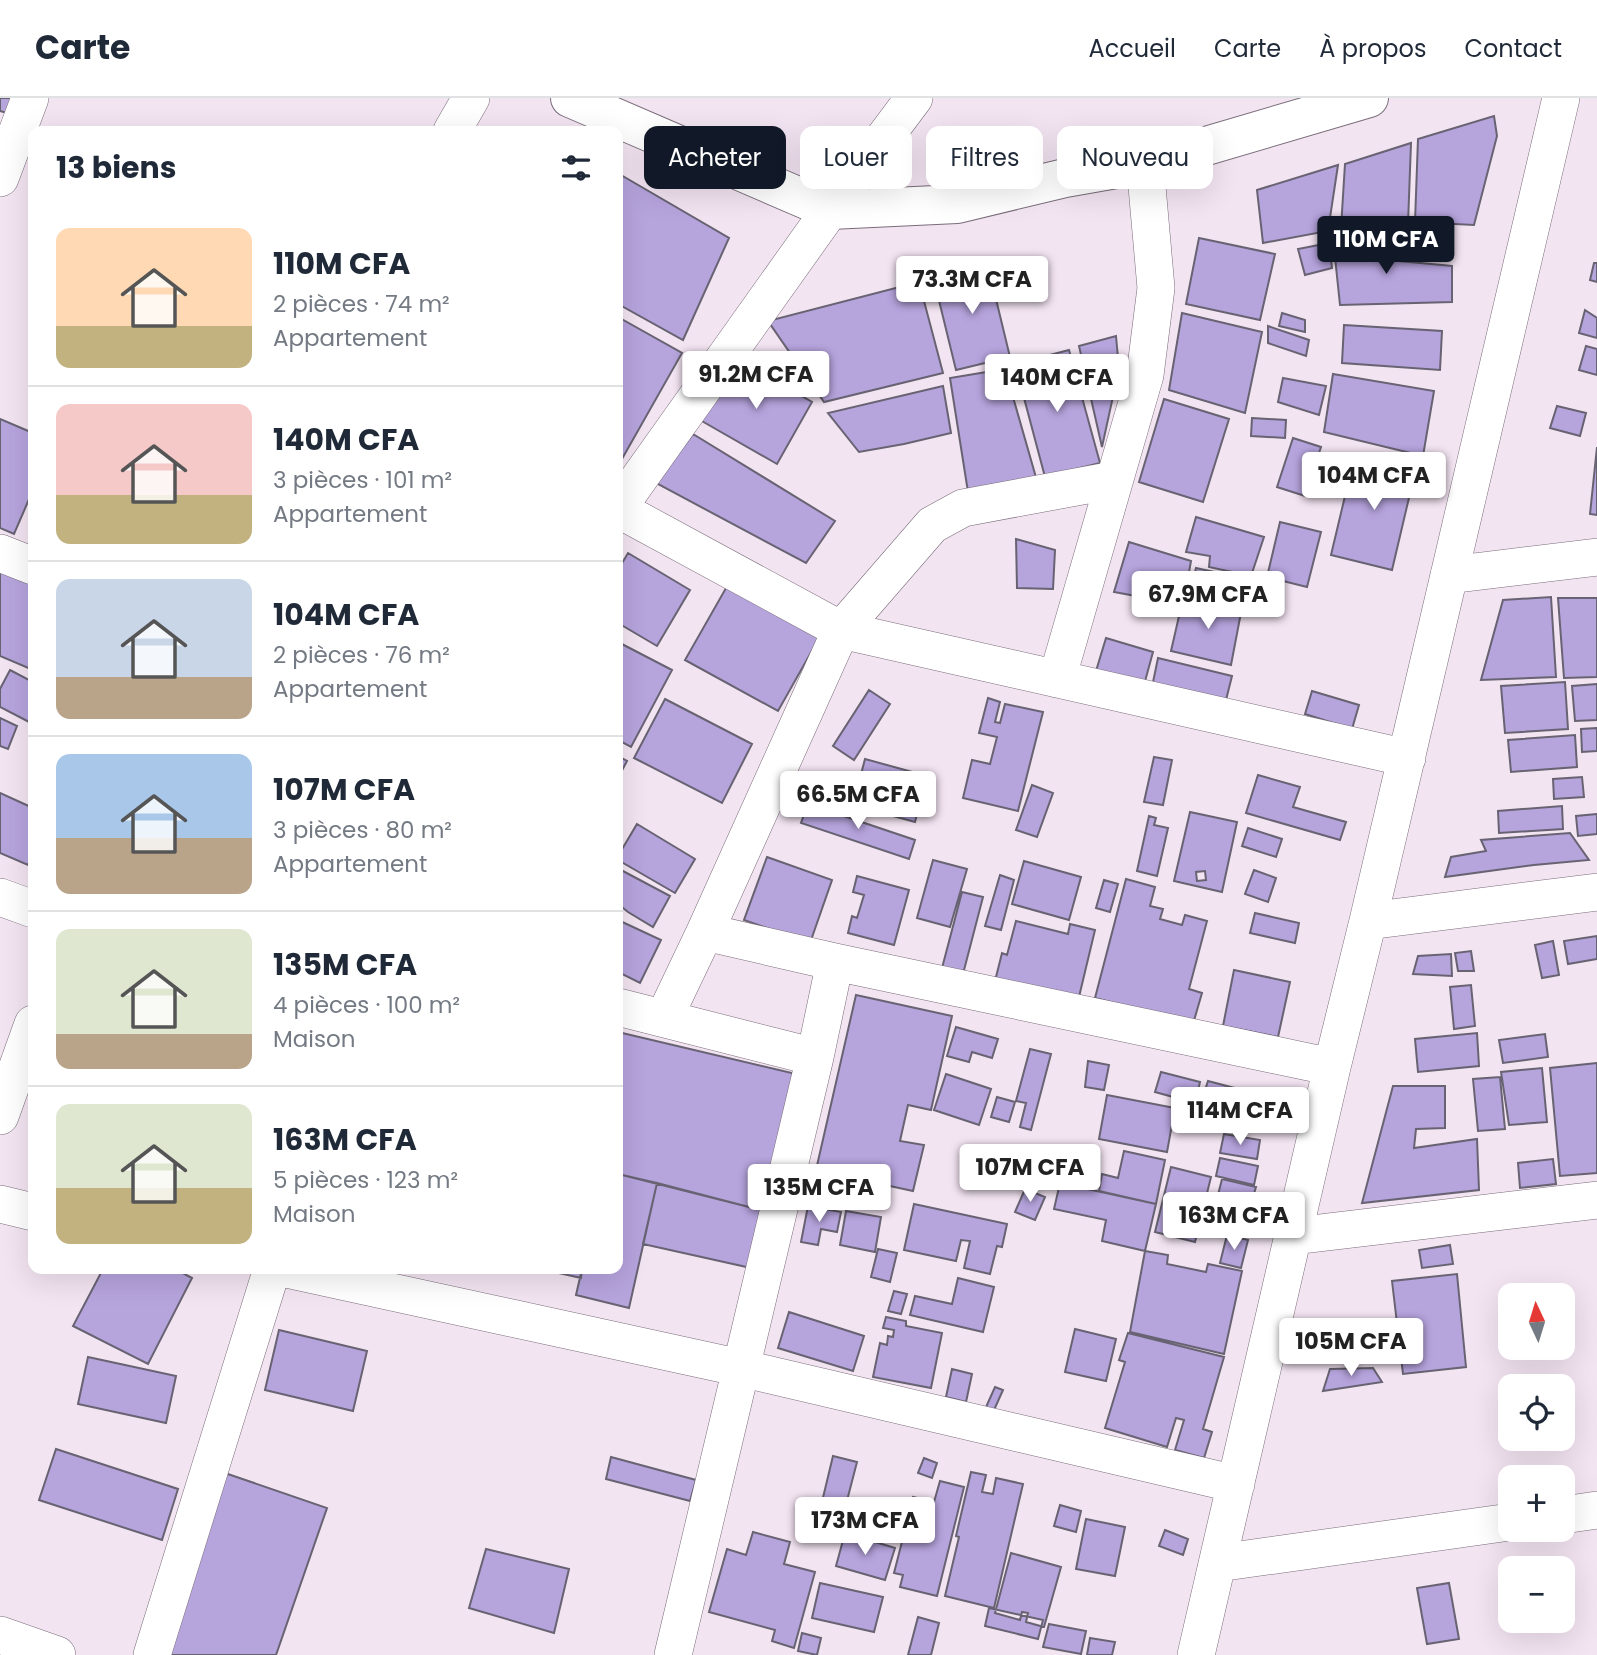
<!DOCTYPE html>
<html lang="fr">
<head>
<meta charset="utf-8">
<style>
	body { margin:0; font-family:Poppins,sans-serif; background:#f6f6f7; color:#1f2937; height:100vh; display:flex; flex-direction:column; font-size:26px; white-space:nowrap }
	* { box-sizing:border-box; margin:0 }
	p { font-size:23px; color:#747a83 }
	.icon { flex:none; width:38px; height:38px; fill:none; stroke:currentColor; stroke-width:2; stroke-linecap:round; stroke-linejoin:round }
	.map { position:relative; flex:1; overflow:hidden }
	.sheet { position:absolute; left:28px; top:28px; width:595px; height:1148px; display:flex; flex-direction:column; background:#fff; border-radius:14px; box-shadow:0 7px 28px #0002 }
	.sheet>* { flex:none }
	.top-card { position:absolute; left:644px; top:28px; width:665px; height:63px; display:flex; gap:14px }
	.needle { width:46px; rotate:356deg }
	.fabs { position:absolute; left:1498px; top:1185px; display:grid; gap:14px }
	.fabs a { display:grid; place-items:center; width:77px; height:77px; border-radius:14px; background:#fff; box-shadow:0 7px 28px #0002; font-size:35px }
	.price { position:absolute; translate:-50% -60px; padding:0 16px; border-radius:7px; background:#fff; color:#222; font-size:23px; line-height:46px; filter:drop-shadow(0 2px 4px #0008) }
	.price::after { content:''; position:absolute; left:50%; top:42px; width:21px; height:16px; margin-left:-10px; background:inherit; clip-path:polygon(0 0,100% 0,50% 100%) }
	.price.current { background:#111827; color:#fff }
	ul { padding:0; list-style:none }
	li { display:flex; align-items:center; gap:21px; height:175px; padding:0 28px }
	li+li { border-top:2px solid #e0e1e3 }
	li span { display:grid; place-items:center; flex:none; width:196px; height:140px; border-radius:14px; color:#555 }
	li>.icon { margin-inline-start:auto }
	span .icon { width:84px; height:84px; fill:#fffc; stroke-width:1 }
	li b { font-size:30px }
	h2 { display:flex; justify-content:space-between; align-items:center; height:84px; padding:0 28px; font-size:30px }
	.pill { padding:0 24px; border-radius:14px; background:#fff; box-shadow:0 7px 28px #0002; font-size:24px; line-height:63px }
	.pill.current { background:#111827; color:#fff }
	header { display:flex; align-items:center; gap:42px; box-sizing:border-box; height:98px; padding:0 35px; background:#fff; border-bottom:2px solid #e0e1e3 }
	header strong { font-size:33px }
	nav { display:flex; gap:38px; margin-inline-start:auto; font-size:24px }
	.map>svg:first-child { display:block }
</style>
</head>
<body>
<header>
<strong>Carte</strong>
<nav><a>Accueil</a><a>Carte</a><a>À propos</a><a>Contact</a></nav>
</header>
<div class="map">
<svg width="1597" height="1557" viewBox="0 0 1597 1557">
	<rect width="100%" height="100%" fill="#f3e4f2"/>
	<path fill="#b6a4dd" stroke="#686372" stroke-width="2" fill-rule="evenodd" d="M0,0H13L7,15L0,13Z
		M1494,18L1497,38L1474,127L1415,124L1418,41Z
		M1411,45L1408,126L1341,130L1345,66Z
		M1338,67L1328,133L1263,145L1257,92Z
		M621,77L729,140L683,242L618,206V84Z
		M1371,133L1378,161L1452,168V204L1340,207L1333,140Z
		M1199,140L1275,156L1260,222L1186,206Z
		M1329,145L1332,170L1305,177L1298,151Z
		M987,164L1010,259L956,272L933,178Z
		M1594,165H1597V184L1590,182Z
		M919,184L943,275L824,304L768,223Z
		M1585,212L1597,220V240L1579,235Z
		M1182,215L1262,234L1245,315L1169,292Z
		M1282,215L1305,222V234L1279,228Z
		M618,219L682,255L618,368Z
		M1344,227L1442,233L1440,272L1342,265Z
		M1268,228L1309,242L1306,258L1268,245Z
		M1116,238L1119,271L1102,349L1079,248Z
		M1586,248L1597,251V277L1579,272Z
		M1069,252L1100,365L1045,379L1015,266Z
		M736,261L812,304L777,366L700,322Z
		M1005,271L1037,383L968,394L950,280Z
		M1333,276L1434,293L1423,358L1324,334Z
		M1283,280L1326,288L1319,317L1278,304Z
		M943,288L951,335L904,346L859,354L828,315Z
		M1164,301L1229,321L1203,404L1139,384Z
		M1557,308L1586,315L1580,338L1550,330Z
		M1252,320L1286,322L1285,340L1251,338Z
		M0,321L33,335V392L14,436L0,430Z
		M693,336L835,423L806,465L656,385Z
		M1293,340L1321,349L1305,398L1277,389Z
		M1597,349V417L1590,416Z
		M1355,356L1416,370L1392,472L1331,457Z
		M1196,419L1264,439L1251,478L1209,469L1210,458L1186,454Z
		M1280,424L1321,434L1307,489L1267,479Z
		M1016,441L1055,452L1053,491L1017,490Z
		M1129,444L1191,463L1185,497L1138,487L1136,498L1114,494Z
		M628,455L690,492L657,548L618,525V472Z
		M0,470L33,483V572L0,558Z
		M1196,470L1247,481L1246,497L1210,490L1189,498Z
		M730,483L822,535L778,613L685,562Z
		M1551,499L1556,579L1481,582L1503,502Z
		M1558,500H1597V579L1564,580Z
		M1243,504L1231,567L1171,553L1182,505Z
		M1106,540L1153,554L1144,587L1096,573Z
		M618,544L672,572L631,649L618,642Z
		M1158,560L1232,578L1225,606L1152,589Z
		M10,572L33,584V626L0,609V591Z
		M1565,584L1568,631L1505,635L1501,588Z
		M1597,586V622L1575,623L1572,588Z
		M869,592L890,606L854,662L833,648Z
		M1312,593L1359,607L1352,631L1305,616Z
		M988,600L1000,604L995,624L1000,625L1005,606L1043,614L1018,713L963,700L972,662L990,666L997,639L979,635Z
		M665,601L752,646L722,705L634,660Z
		M0,620L17,628L8,651L0,648Z
		M1597,630V653L1582,654L1581,631Z
		M1575,637L1577,669L1511,674L1508,642Z
		M618,658L627,663L618,680Z
		M1154,659L1172,662L1163,707L1144,704Z
		M865,661L927,678L915,724L853,707Z
		M1258,677L1300,689L1293,709L1346,724L1340,742L1246,715Z
		M1582,679L1584,699L1554,701L1553,681Z
		M1032,687L1053,695L1037,739L1016,732Z
		M0,695L33,710V756L28,767L0,755Z
		M808,706L915,742L909,761L801,725Z
		M1562,708L1563,731L1499,735L1498,713Z
		M1190,714L1237,724L1222,794L1174,783ZM1205,773L1206,782L1197,783L1196,774Z
		M1597,716V736L1578,738L1576,718Z
		M1149,718L1156,720L1154,727L1168,730L1157,778L1137,773Z
		M637,726L695,761L675,795L618,762V758Z
		M1248,730L1282,741L1276,759L1242,748Z
		M1570,735L1589,762L1534,767L1445,779L1451,759L1486,753L1481,742Z
		M767,759L832,782L810,845L744,822Z
		M933,762L967,771L950,829L917,820Z
		M1024,763L1081,779L1069,822L1012,806Z
		M621,772L670,798L653,829L628,814L618,806V782Z
		M1254,772L1276,780L1268,804L1245,796Z
		M1000,777L1014,782L1001,832L985,828Z
		M857,778L909,792L894,847L848,835L852,818L857,820L864,797L853,794Z
		M1126,781L1155,789L1150,808L1163,811L1160,821L1182,827L1185,817L1207,823L1189,891L1202,895L1193,926L1095,900Z
		M1104,782L1118,786L1110,814L1096,810Z
		M962,794L983,799L963,876L942,870Z
		M1255,815L1299,825L1295,845L1250,835Z
		M618,822L661,842L640,885L618,874Z
		M1016,823L1068,836L1070,826L1095,832L1078,903L995,883L1002,855L1007,857Z
		M1597,838V861L1568,866L1564,843Z
		M1553,843L1559,877L1542,880L1535,847Z
		M1471,853L1474,873H1458L1455,855Z
		M1451,856L1452,878L1413,876L1418,858Z
		M1234,872L1290,884L1278,939L1223,928Z
		M1471,887L1475,928L1454,931L1450,889Z
		M856,897L952,918L931,1012L908,1007L900,1043L924,1047L913,1093L816,1072Z
		M956,929L998,941L992,960L972,954L969,964L947,958Z
		M618,934L796,976L771,1083H759L749,1109L618,1076Z
		M1477,935L1479,968L1418,974L1415,941Z
		M1545,936L1548,959L1503,965L1499,942Z
		M1030,951L1051,956L1031,1032L1020,1029L1026,1005L1016,1003Z
		M1088,963L1109,967L1104,992L1085,989Z
		M1597,965V1075L1560,1078L1550,970Z
		M1542,970L1547,1024L1509,1027L1501,974Z
		M1161,974L1200,984L1195,1005L1155,994Z
		M946,976L991,991L979,1027L934,1012Z
		M1500,979L1505,1031L1478,1033L1473,981Z
		M1208,983L1284,1003L1277,1028L1256,1022L1253,1033L1229,1027L1231,1019L1199,1011Z
		M1393,988H1445V1030L1416,1031L1414,1050L1477,1041L1479,1092L1362,1105Z
		M1107,997L1175,1010L1167,1054L1099,1041Z
		M997,999L1015,1004L1009,1024L991,1019Z
		M1224,1036L1260,1042L1257,1061L1220,1055Z
		M1124,1053L1165,1062L1156,1106L1099,1093L1102,1076L1118,1080Z
		M1220,1060L1258,1068L1254,1087L1216,1078Z
		M1553,1061L1556,1086L1520,1090L1518,1065Z
		M1171,1069L1211,1079L1195,1144L1155,1134Z
		M618,1076L657,1085L629,1210L576,1197L582,1171H618Z
		M1222,1081L1256,1089L1247,1119L1215,1109Z
		M657,1085L749,1109L752,1101L764,1105L751,1170L643,1146Z
		M1060,1085L1156,1106L1145,1153L1102,1143L1106,1122L1054,1111Z
		M1025,1091L1045,1099L1035,1122L1015,1114Z
		M914,1106L1007,1126L1002,1149L997,1148L990,1176L964,1170L970,1143L961,1142L956,1163L904,1152Z
		M808,1108L841,1114L837,1134L821,1131L818,1147L801,1144Z
		M846,1113L881,1119L875,1154L840,1147Z
		M1227,1137L1248,1142L1241,1170L1220,1165Z
		M1450,1147L1453,1166L1422,1170L1419,1152Z
		M878,1151L897,1155L890,1184L871,1179Z
		M1145,1153L1168,1157L1167,1166L1206,1174L1208,1166L1242,1173L1224,1256L1130,1234Z
		M103,1171H175L192,1180L148,1266L73,1228Z
		M541,1171H582L581,1180Z
		M1457,1176L1466,1269L1403,1276L1392,1183Z
		M958,1180L994,1189L983,1234L910,1217L915,1198L952,1206Z
		M894,1193L907,1196L901,1216L888,1213Z
		M789,1214L864,1238L853,1273L778,1250Z
		M886,1219L906,1223V1228L942,1235L931,1290L873,1279L880,1245L887,1247L888,1238L893,1239L894,1232L883,1230Z
		M1075,1231L1116,1241L1106,1283L1065,1274Z
		M279,1232L367,1253L353,1313L265,1292Z
		M1128,1235L1224,1259L1203,1331L1212,1334L1204,1360L1175,1352L1184,1322L1176,1320L1167,1349L1105,1330L1125,1264L1119,1262Z
		M88,1259L176,1278L166,1325L78,1306Z
		M1373,1270L1382,1284L1323,1293L1330,1271Z
		M952,1271L972,1276L966,1304L946,1299Z
		M995,1289L1003,1292L990,1321L982,1318Z
		M56,1351L178,1391L162,1442L39,1402Z
		M833,1358L857,1364L843,1418L820,1412Z
		M611,1359L696,1382L690,1403L606,1381Z
		M924,1360L937,1365L932,1380L918,1375Z
		M219,1373L327,1410L276,1557H155Z
		M971,1374L986,1377L982,1394L993,1396L996,1380L1023,1386L994,1510L945,1498L959,1439L956,1438Z
		M940,1383L964,1389L937,1498L900,1489L903,1477L894,1475L905,1432L917,1435L922,1412L910,1410L913,1399L934,1404Z
		M1060,1407L1081,1413L1076,1434L1054,1428Z
		M1086,1421L1125,1429L1115,1478L1076,1471Z
		M1165,1432L1188,1441L1183,1457L1159,1448Z
		M753,1434L790,1444L784,1466L815,1474L794,1550L772,1543L775,1532L709,1514L727,1451L746,1457Z
		M845,1435L895,1450L885,1482L836,1468Z
		M486,1451L569,1471L554,1535L469,1510Z
		M1011,1455L1061,1469L1044,1529L1026,1524L1028,1515L1022,1514L1020,1522L995,1515Z
		M820,1485L883,1499L874,1534L812,1520Z
		M1449,1485L1459,1541L1427,1546L1417,1490Z
		M989,1510L1043,1522L1038,1541L985,1528Z
		M918,1519L939,1525L931,1557H908Z
		M1534,1522H1554V1526L1535,1528Z
		M1049,1526L1086,1533L1081,1556L1043,1549Z
		M802,1535L821,1540L817,1557L798,1553Z
		M1090,1540L1115,1544L1112,1557H1087Z"/>
	<g fill="none" stroke-linecap="round" stroke-linejoin="round">
		<defs>
			<path id="minor" d="M452,33L471,0
				M0,80L30,0
				M618,410L830,112L914,0
				M618,411L841,532L1407,660
				M0,455L33,468
				M1449,477L1597,459
				M1057,581L1145,277L1156,190L1145,66
				M0,799L33,811
				M1368,823L1597,794
				M705,834L835,864L1332,969
				M618,909L815,959
				M664,920L705,834L841,532L932,427L963,410L1114,382
				M0,1018L33,926
				M0,1106L33,1114
				M1294,1138L1597,1102
				M286,1171L741,1270L1236,1386
				M1563,1417L1597,1412
				M1218,1465L1510,1424
				M0,1537L57,1557
				M152,1557L272,1171
				M673,1557L815,959L835,864
				M1196,1557L1332,969L1368,823L1561,0"/>
			<path id="tertiary" d="M570,0L830,112L957,106L1065,80L1145,66L1369,0"/>
		</defs>
		<use href="#minor" stroke="#7a6d7a" stroke-width="38"/>
		<use href="#tertiary" stroke="#7a6d7a" stroke-width="40"/>
		<use href="#minor" stroke="#fff" stroke-width="37"/>
		<use href="#tertiary" stroke="#fff" stroke-width="38"/>
	</g>
</svg>
<div class="fabs">
<a><svg class="needle" viewBox="-14 -14 28 28"><path d="M0-13l5 13h-10z" fill="#e53935"/><path d="M0 13l5-13h-10z" fill="#747a83"/></svg></a>
<a><svg class="icon" aria-label="locate" viewBox="0 0 24 24"><circle cx="12" cy="12" r="6"/><path d="M12 2v4M12 18v4M2 12h4M18 12h4"/></svg></a>
<a>+</a>
<a>−</a>
</div>
<b class="price current" style="left:1386px;top:178px">110M CFA</b>
<b class="price" style="left:972px;top:218px">73.3M CFA</b>
<b class="price" style="left:756px;top:313px">91.2M CFA</b>
<b class="price" style="left:1057px;top:316px">140M CFA</b>
<b class="price" style="left:1374px;top:414px">104M CFA</b>
<b class="price" style="left:1208px;top:533px">67.9M CFA</b>
<b class="price" style="left:858px;top:733px">66.5M CFA</b>
<b class="price" style="left:1240px;top:1049px">114M CFA</b>
<b class="price" style="left:1030px;top:1106px">107M CFA</b>
<b class="price" style="left:819px;top:1126px">135M CFA</b>
<b class="price" style="left:1234px;top:1154px">163M CFA</b>
<b class="price" style="left:1351px;top:1280px">105M CFA</b>
<b class="price" style="left:865px;top:1459px">173M CFA</b>
<div class="top-card">
<a class="pill current">Acheter</a>
<a class="pill">Louer</a>
<a class="pill">Filtres</a>
<a class="pill">Nouveau</a>
</div>
<section class="sheet">
<h2>13 biens<svg class="icon" aria-label="filters" viewBox="0 0 24 24"><path d="M4 7h16M4 17h16"/><circle cx="9" cy="7" r="2"/><circle cx="15" cy="17" r="2"/></svg></h2>
<ul>
<li><span style="background:linear-gradient(#ffd9b3 70%,#c2b280 0)"><svg class="icon" aria-label="home" viewBox="0 0 24 24"><path d="M3 11l9-7 9 7M6 9v11h12V9"/></svg></span><div><b>110M CFA</b><p>2 pièces · 74 m²</p><p>Appartement</p></div></li>
<li><span style="background:linear-gradient(#f6c9c9 65%,#c2b280 0)"><svg class="icon" aria-label="home" viewBox="0 0 24 24"><path d="M3 11l9-7 9 7M6 9v11h12V9"/></svg></span><div><b>140M CFA</b><p>3 pièces · 101 m²</p><p>Appartement</p></div></li>
<li><span style="background:linear-gradient(#c9d6e8 70%,#b9a48a 0)"><svg class="icon" aria-label="home" viewBox="0 0 24 24"><path d="M3 11l9-7 9 7M6 9v11h12V9"/></svg></span><div><b>104M CFA</b><p>2 pièces · 76 m²</p><p>Appartement</p></div></li>
<li><span style="background:linear-gradient(#a9c7e8 60%,#b9a48a 0)"><svg class="icon" aria-label="home" viewBox="0 0 24 24"><path d="M3 11l9-7 9 7M6 9v11h12V9"/></svg></span><div><b>107M CFA</b><p>3 pièces · 80 m²</p><p>Appartement</p></div></li>
<li><span style="background:linear-gradient(#dfe7d0 75%,#b9a48a 0)"><svg class="icon" aria-label="home" viewBox="0 0 24 24"><path d="M3 11l9-7 9 7M6 9v11h12V9"/></svg></span><div><b>135M CFA</b><p>4 pièces · 100 m²</p><p>Maison</p></div></li>
<li><span style="background:linear-gradient(#dfe7d0 60%,#c2b280 0)"><svg class="icon" aria-label="home" viewBox="0 0 24 24"><path d="M3 11l9-7 9 7M6 9v11h12V9"/></svg></span><div><b>163M CFA</b><p>5 pièces · 123 m²</p><p>Maison</p></div></li>
</ul>
</section>
</div>
</body>
</html>
